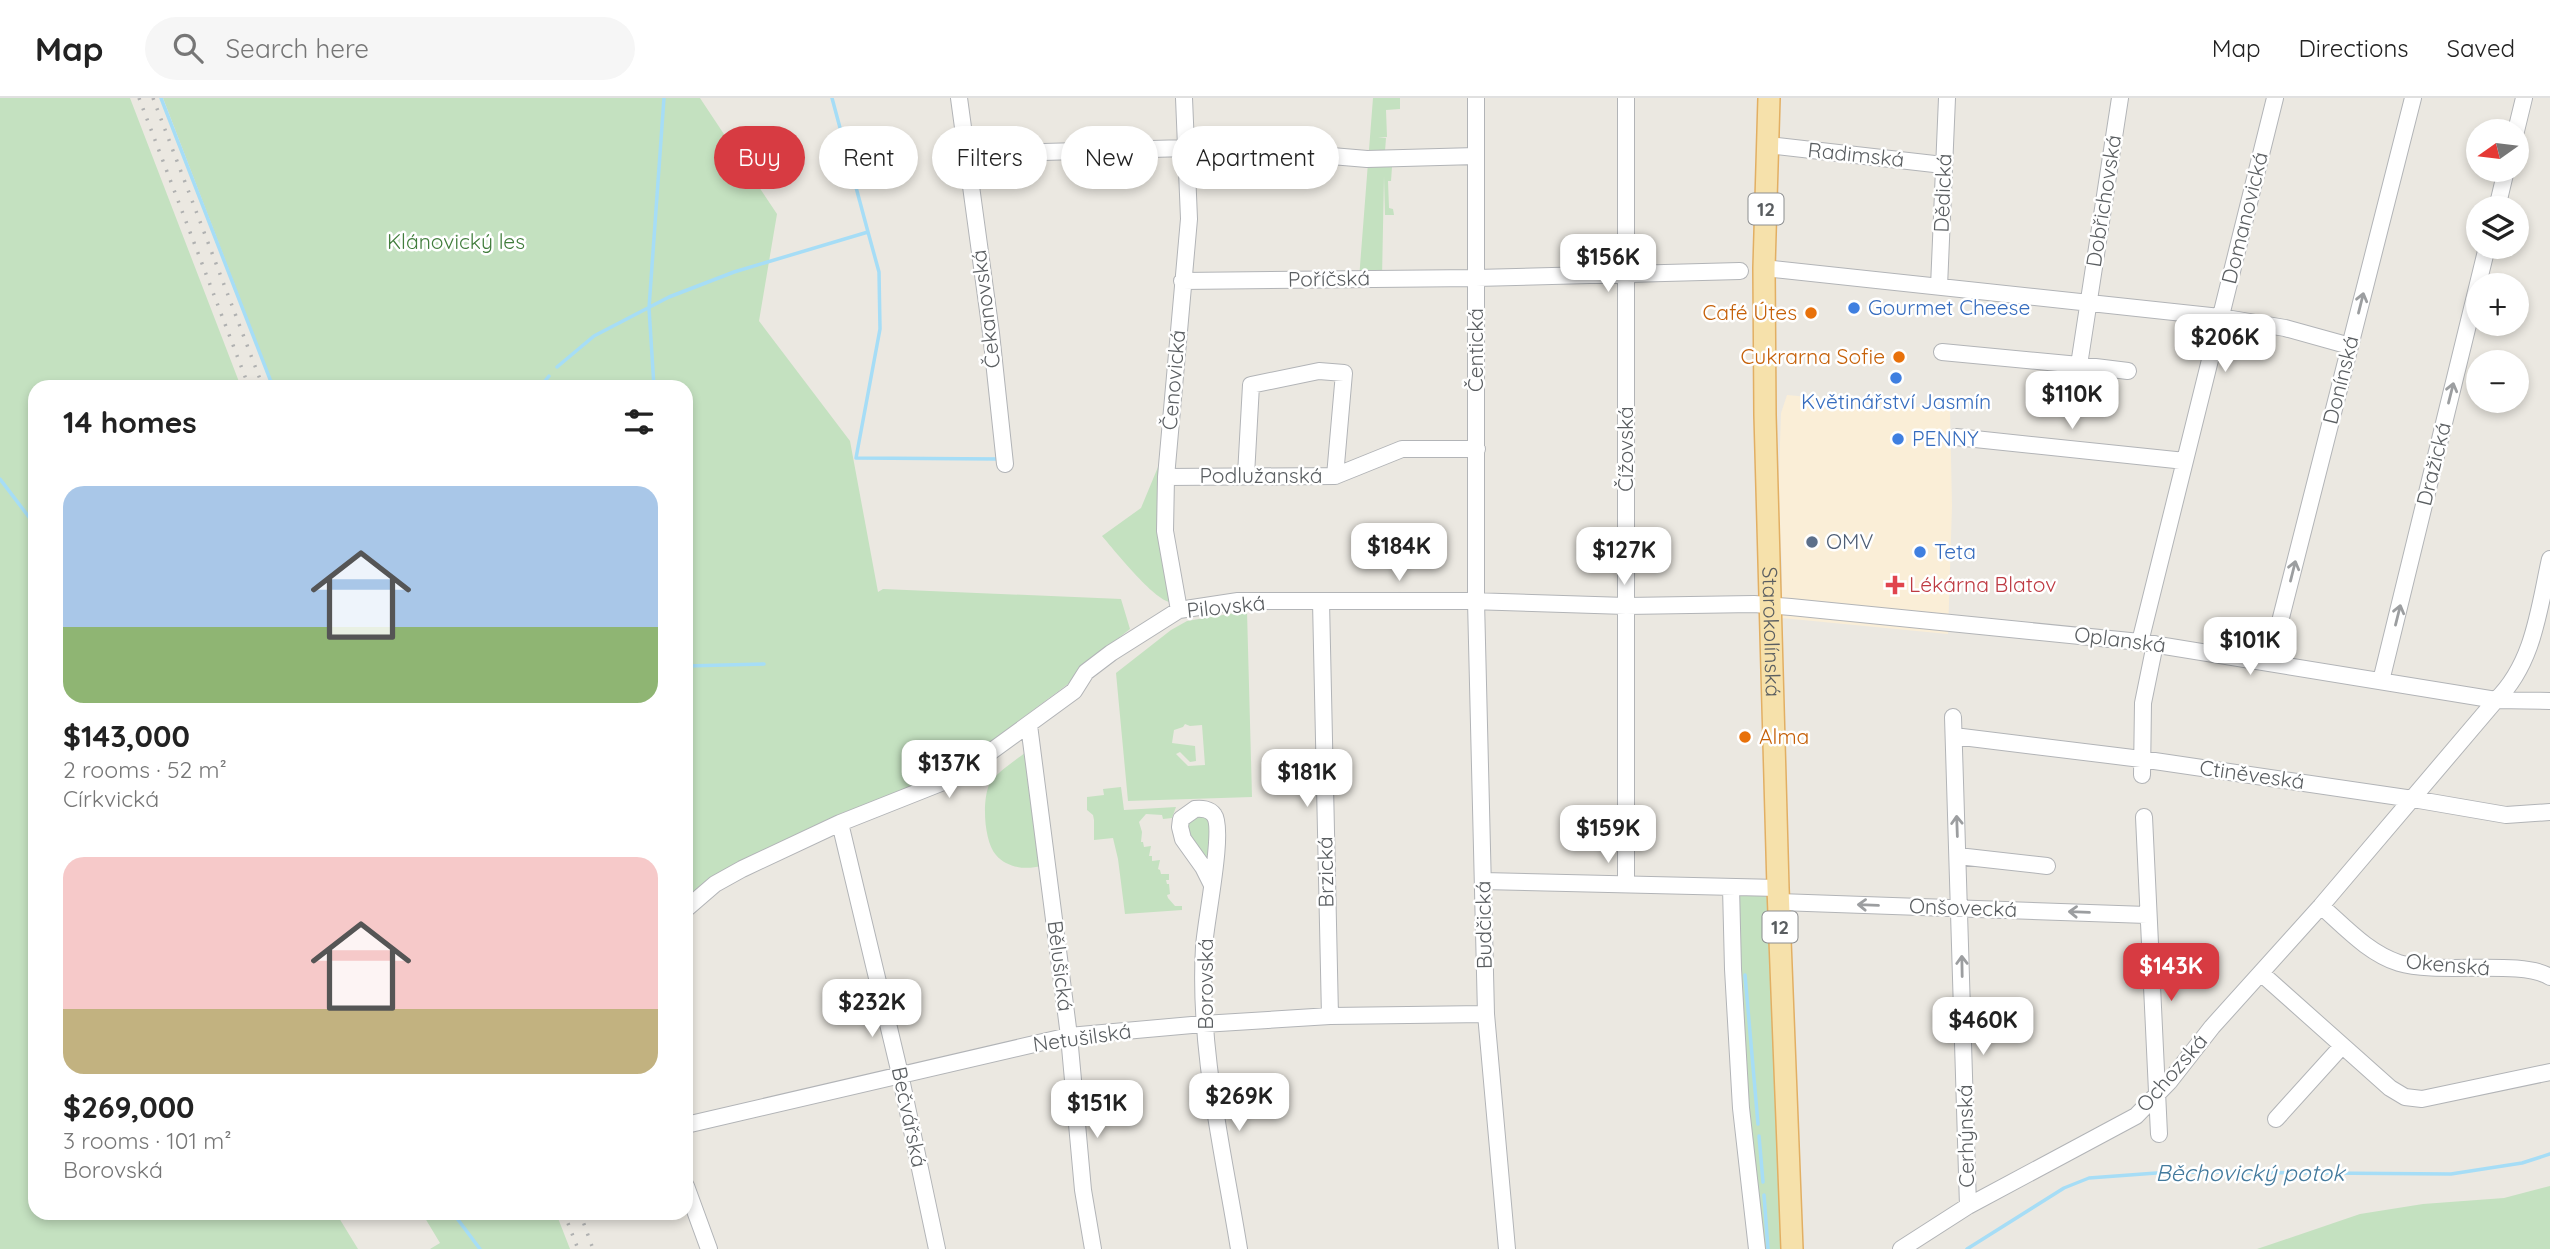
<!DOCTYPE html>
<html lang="en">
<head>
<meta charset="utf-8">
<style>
	body { margin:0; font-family:Quicksand,sans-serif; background:#f6f6f6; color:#222; height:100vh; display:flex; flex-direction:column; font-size:26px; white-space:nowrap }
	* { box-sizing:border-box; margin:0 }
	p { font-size:23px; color:#767676 }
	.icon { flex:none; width:38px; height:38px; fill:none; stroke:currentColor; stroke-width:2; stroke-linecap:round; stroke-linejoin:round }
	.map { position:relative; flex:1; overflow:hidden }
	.panel { position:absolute; left:28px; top:282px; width:665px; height:840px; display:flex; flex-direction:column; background:#fff; border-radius:21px; box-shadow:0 4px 10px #0003 }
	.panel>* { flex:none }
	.top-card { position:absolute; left:714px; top:28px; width:665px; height:63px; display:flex; gap:14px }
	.needle { width:46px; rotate:256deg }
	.tools { position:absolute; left:2466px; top:21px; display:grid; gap:14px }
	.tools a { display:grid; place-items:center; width:63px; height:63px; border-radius:50%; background:#fff; box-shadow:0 4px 10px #0003; font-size:35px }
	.price { position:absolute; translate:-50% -60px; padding:0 16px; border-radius:14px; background:#fff; color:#222; font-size:23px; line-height:46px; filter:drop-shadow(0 2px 4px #0008) }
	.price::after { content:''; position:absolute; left:50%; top:42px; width:21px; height:16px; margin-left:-10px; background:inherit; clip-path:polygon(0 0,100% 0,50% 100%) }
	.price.current { background:#d73b42; color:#fff }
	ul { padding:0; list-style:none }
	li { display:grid; align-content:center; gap:14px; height:371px; padding:0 35px }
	li span { display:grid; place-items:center; height:217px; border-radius:21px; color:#555 }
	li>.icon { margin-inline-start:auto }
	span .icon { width:126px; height:126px; fill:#fffc; stroke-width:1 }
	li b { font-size:30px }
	h2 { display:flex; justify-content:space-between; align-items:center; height:84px; padding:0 35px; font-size:30px }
	.pill { padding:0 24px; border-radius:32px; background:#fff; box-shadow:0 4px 10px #0003; font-size:24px; line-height:63px }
	.pill.current { background:#d73b42; color:#fff }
	header { display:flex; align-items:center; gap:42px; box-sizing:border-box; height:98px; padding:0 35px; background:#fff; border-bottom:2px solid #e0e0e0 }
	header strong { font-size:33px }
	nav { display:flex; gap:38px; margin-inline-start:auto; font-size:24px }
	.search { width:490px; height:63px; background:#f6f6f6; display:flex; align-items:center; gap:18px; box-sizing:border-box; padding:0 24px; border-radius:38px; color:#767676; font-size:26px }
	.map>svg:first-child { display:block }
</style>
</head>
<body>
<header>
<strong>Map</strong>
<div class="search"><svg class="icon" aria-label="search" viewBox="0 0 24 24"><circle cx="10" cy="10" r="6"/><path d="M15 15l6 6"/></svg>Search here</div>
<nav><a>Map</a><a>Directions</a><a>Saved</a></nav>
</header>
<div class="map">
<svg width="2550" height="1151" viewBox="0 0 2550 1151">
	<rect width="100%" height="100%" fill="#ebe8e1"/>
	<path fill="#faeed7" d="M1787,297L1950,312L1952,408L1948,536L1782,520V464L1778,407L1781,315Z"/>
	<path fill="#c4e1c0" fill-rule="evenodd" d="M0,0H130L241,289H35V1115H336L358,1151H0Z
		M163,0H700L777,116L759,223L850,343L878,494L883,491L1121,501L1130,531L1077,573L1076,580L961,666L936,678L938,681L842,715L715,777L686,803V289H274Z
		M1373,0H1400V11L1386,12L1387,39H1378L1386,40L1384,67L1392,69L1391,83H1388L1389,110L1393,111L1394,117H1385L1384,78L1382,180L1359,181Z
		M1158,369H1162L1170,504C1154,502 1114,452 1102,438L1141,410Z
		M1247,513L1252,699L1128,703L1116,575L1171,532L1187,523ZM1185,626L1190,628L1202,627L1205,667L1188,668L1176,656L1180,654L1190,664L1196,663L1195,648L1172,645L1174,632L1183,629Z
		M1026,654L1041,768C1026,772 1007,770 996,757C984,743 982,704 989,687C995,675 1015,663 1026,654Z
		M1121,689L1124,712L1176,709L1172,720L1163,721L1162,717L1146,716L1139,724L1142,734L1141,744H1143L1144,749L1151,748L1149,758H1152V763L1160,762L1158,771L1160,772L1161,776H1169V782H1166L1167,786H1169L1170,796L1167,797L1168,800L1175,808H1182V812L1125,816L1118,761L1113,740L1094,742V722L1093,717L1087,712V699L1104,697L1103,691Z
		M1195,715L1213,722L1209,765L1187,732L1186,726Z
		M1731,789L1778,790L1791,1151H1756Z
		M2550,1088V1151H2257L2360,1116L2423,1106L2504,1100Z
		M422,1115H556L570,1151H430L440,1145Z"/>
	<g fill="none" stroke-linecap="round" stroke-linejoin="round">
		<path stroke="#a6ddf6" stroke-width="3.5" d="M161,0L273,289
			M868,134L879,174L880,231L856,360L1000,361
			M557,269L594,238L669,199L734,174L868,134L832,0
			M540,289L549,278
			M654,289L649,210L664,0
			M0,381L35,427
			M686,568L764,566
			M1745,877L1758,1026
			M1759,1038L1763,1084
			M1764,1097L1768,1151
			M453,1115L480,1151
			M1967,1151L2064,1090L2089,1080L2170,1074L2451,1076L2522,1065L2550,1056"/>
		<defs>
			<path id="minor" d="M959,0L991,235L1005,366
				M1476,0V503L1486,916L1507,1151
				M2120,0L2079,267L2128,273
				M2516,33L2524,0
				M1768,47L1943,67
				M966,56L1187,50
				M1308,56L1367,61L1476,58
				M2497,110L2506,72
				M1764,170L2220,219L2285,230L2350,248
				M1182,183L1476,180L1740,173
				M1939,189L1947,0
				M1942,254L2079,267
				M1956,339L2185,363
				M1246,377L1251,287L1319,273L1344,275L1335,378
				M1166,379L1335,378L1402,351H1477
				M1321,503L1330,918
				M1179,512L1165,433L1166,379L1189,121L1184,0
				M2140,544L2275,0
				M2270,563L2413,0
				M2381,583L2487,149
				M1953,619L1968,1108
				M1029,627L1069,938L1083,1092L1093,1151
				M1954,638L2141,661L2413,701L2506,717L2550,714
				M2142,677L2143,605L2155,546
				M2144,719L2159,1036
				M840,725L900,976L937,1151
				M1958,758L2047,768
				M1483,783L1778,790
				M1626,786V0
				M1212,787L1203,769L1183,741L1180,729L1181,721L1195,711C1201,710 1210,711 1214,717C1225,731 1205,826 1204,849C1198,950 1223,1052 1239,1151
				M1731,789L1733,871L1741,1010L1757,1151
				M1779,804L2147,817
				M2321,808C2345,829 2368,855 2399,865C2438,877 2522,861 2550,879
				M686,811L715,786L742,771L840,725L956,679L1074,593L1086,574L1111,555L1179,512L1238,503H1470L1626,508L1754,506L1791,509L2140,544L2496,602L2550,603
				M2262,876L2390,990L2405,999L2422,1001L2550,974
				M2276,1021L2342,948
				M686,1027L1069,938L1203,926L1330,918L1486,916
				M686,1088L709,1151
				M1901,1151L1968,1108L2136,1018L2169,984L2212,929L2321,808L2496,602C2534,565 2539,510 2550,461"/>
			<g id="major">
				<path id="s1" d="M1769,0L1764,170L1765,317L1778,790L1792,1151"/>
			</g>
		</defs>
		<use href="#minor" stroke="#b2b4b7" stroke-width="18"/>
		<use href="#major" stroke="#e2af63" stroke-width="24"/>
		<use href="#minor" stroke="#fff" stroke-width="16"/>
		<use href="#major" stroke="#f6e1ab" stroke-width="21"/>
		<path stroke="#b0b1b1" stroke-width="3.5" stroke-dasharray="2 9" stroke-linecap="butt" d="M139,0L249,289
			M153,0L263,289
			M564,1115L578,1151
			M580,1115L593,1151"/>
	</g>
	<defs><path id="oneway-shaft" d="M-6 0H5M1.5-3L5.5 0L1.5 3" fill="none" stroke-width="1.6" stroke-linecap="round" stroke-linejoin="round" transform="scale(1.75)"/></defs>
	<g stroke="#9c9ea0">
		<use href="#oneway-shaft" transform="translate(2361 205) rotate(-76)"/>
		<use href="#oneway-shaft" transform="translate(2451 295) rotate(-76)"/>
		<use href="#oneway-shaft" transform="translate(2293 473) rotate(-76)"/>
		<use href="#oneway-shaft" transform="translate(2398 517) rotate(-76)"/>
		<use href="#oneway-shaft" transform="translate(1957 728) rotate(-92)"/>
		<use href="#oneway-shaft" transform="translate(1868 807) rotate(-178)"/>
		<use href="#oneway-shaft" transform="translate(2079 814) rotate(-178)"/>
		<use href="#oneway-shaft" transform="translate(1962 868) rotate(-91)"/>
	</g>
	<g fill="#3f7fe0" stroke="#fff" stroke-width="2.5">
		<circle cx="1854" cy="210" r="7"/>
		<circle cx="1896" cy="280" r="7"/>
		<circle cx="1898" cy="341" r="7"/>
		<circle cx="1920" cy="454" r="7"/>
	</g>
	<g fill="#e8710a" stroke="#fff" stroke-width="2.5">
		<circle cx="1811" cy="215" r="7"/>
		<circle cx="1899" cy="259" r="7"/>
		<circle cx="1745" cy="639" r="7"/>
	</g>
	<circle fill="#5c6f8a" stroke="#fff" stroke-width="2.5" cx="1812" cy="444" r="7"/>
	<path fill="#e0444e" stroke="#fff" stroke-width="2.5" d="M1891.5 476.5h7v7h7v7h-7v7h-7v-7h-7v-7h7z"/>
	<g text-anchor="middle" stroke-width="5" stroke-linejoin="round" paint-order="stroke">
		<g fill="#fff" stroke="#8c8e90" stroke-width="2">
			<rect x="1748.5" y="95.5" width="35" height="31" rx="5"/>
			<rect x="1762.5" y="813.5" width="35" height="31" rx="5"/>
		</g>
		<g font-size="19" font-weight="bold" fill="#5a5e61">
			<text x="1766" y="118">12</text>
			<text x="1780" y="836">12</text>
		</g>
		<g font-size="21" fill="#5a5e61" stroke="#fff">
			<text transform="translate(1856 57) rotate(6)" y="7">Radimská</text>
			<text transform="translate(1943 95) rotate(-88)" y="7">Dědická</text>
			<text transform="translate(2104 103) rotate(-81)" y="7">Dobřichovská</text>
			<text transform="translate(2245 120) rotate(-76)" y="7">Domanovická</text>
			<text transform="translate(1329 181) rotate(-1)" y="7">Poříčská</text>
			<text transform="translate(986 211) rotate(-97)" y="7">Čekanovská</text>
			<text transform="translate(1476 252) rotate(-90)" y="7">Čentická</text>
			<text transform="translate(1174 282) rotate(-85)" y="7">Čenovická</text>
			<text transform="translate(2341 282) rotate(-76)" y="7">Donínská</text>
			<text transform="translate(1626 351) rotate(-90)" y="7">Čížovská</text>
			<text transform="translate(2434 366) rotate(-76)" y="7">Dražická</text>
			<text x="1261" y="385">Podlužanská</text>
			<text transform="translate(1226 509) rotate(-6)" y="7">Pilovská</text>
			<text dy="7" stroke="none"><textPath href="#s1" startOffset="534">Starokolínská</textPath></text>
			<text transform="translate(2120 542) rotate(7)" y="7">Oplanská</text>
			<text transform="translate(2252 677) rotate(8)" y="7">Ctiněveská</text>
			<text transform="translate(1326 774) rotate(-91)" y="7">Brzická</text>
			<text transform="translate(1963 810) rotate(2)" y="7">Onšovecká</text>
			<text transform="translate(1484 827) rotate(-91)" y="7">Budčická</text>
			<text transform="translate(2448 867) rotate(5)" y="7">Okenská</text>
			<text transform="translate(1060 868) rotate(83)" y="7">Bělušická</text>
			<text transform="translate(1206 886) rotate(-90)" y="7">Borovská</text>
			<text transform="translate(1082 940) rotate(-8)" y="7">Netušilská</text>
			<text transform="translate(2172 975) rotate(-49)" y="7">Ochozská</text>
			<text transform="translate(909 1019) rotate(78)" y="7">Bečvářská</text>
			<text transform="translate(1966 1038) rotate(-91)" y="7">Cerhýnská</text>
		</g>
		<g font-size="21" fill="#417d3c" stroke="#fff">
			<text x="456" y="151">Klánovický les</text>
		</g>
		<g font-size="21" fill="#366cbe" stroke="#fff" text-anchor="start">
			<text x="1868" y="217">Gourmet Cheese</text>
			<text x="1896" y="311" text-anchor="middle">Květinářství Jasmín</text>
			<text x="1912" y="348">PENNY</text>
			<text x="1934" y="461">Teta</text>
		</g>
		<g font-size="21" fill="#c56008" stroke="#fff" text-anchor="end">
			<text x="1797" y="222">Café Útes</text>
			<text x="1885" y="266">Cukrarna Sofie</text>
			<text x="1759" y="646" text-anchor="start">Alma</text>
		</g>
		<g font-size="21" fill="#4e5e75" stroke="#fff" text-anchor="start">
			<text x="1826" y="451">OMV</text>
		</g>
		<g font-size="21" fill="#be3a42" stroke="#fff" text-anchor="start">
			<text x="1909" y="494">Lékárna Blatov</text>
		</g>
		<g font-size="23" font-style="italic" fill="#437a9d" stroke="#fff">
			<text x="2250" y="1083">Běchovický potok</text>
		</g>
	</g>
</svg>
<div class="tools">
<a><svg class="needle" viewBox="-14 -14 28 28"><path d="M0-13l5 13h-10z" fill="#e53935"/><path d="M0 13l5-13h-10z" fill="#767676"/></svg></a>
<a><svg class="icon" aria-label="layers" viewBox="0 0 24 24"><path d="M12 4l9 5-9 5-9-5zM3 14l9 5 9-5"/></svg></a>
<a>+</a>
<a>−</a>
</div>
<b class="price" style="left:1608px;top:196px">$156K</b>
<b class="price" style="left:2225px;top:276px">$206K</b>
<b class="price" style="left:2072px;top:333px">$110K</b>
<b class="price" style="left:1399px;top:485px">$184K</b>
<b class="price" style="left:1624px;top:489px">$127K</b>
<b class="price" style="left:2250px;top:579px">$101K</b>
<b class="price" style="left:949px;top:702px">$137K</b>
<b class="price" style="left:1307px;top:711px">$181K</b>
<b class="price" style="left:1608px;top:767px">$159K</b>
<b class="price current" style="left:2171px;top:905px">$143K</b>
<b class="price" style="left:872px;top:941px">$232K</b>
<b class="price" style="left:1983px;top:959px">$460K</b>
<b class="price" style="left:1239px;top:1035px">$269K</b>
<b class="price" style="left:1097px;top:1042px">$151K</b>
<div class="top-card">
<a class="pill current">Buy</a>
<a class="pill">Rent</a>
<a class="pill">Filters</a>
<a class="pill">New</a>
<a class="pill">Apartment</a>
</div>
<section class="panel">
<h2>14 homes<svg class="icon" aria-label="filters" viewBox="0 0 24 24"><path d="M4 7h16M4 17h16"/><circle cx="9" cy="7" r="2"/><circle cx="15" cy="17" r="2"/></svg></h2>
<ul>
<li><span style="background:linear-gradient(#a9c7e8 65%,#8fb573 0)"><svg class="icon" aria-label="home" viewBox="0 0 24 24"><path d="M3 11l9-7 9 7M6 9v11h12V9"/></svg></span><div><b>$143,000</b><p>2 rooms · 52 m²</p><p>Církvická</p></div></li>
<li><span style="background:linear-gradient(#f6c9c9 70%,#c2b280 0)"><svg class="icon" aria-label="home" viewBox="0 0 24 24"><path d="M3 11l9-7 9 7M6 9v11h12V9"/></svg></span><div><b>$269,000</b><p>3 rooms · 101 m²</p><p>Borovská</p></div></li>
</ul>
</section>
</div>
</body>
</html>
